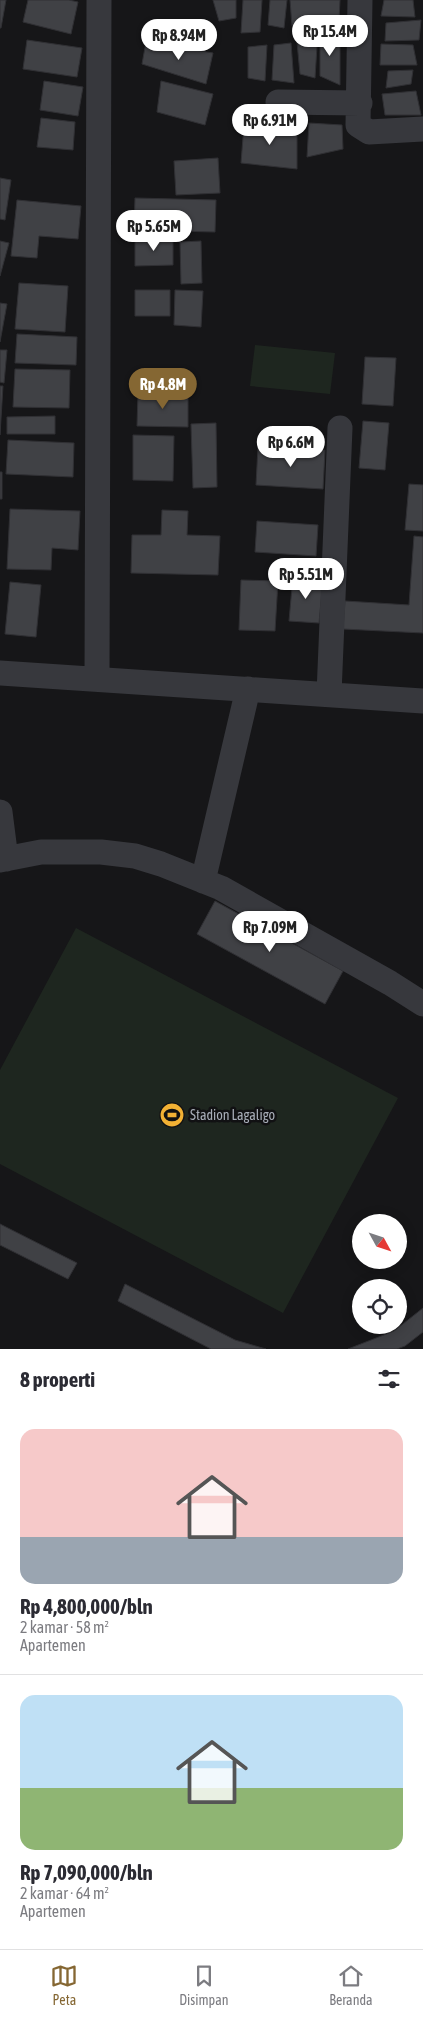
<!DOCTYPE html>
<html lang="id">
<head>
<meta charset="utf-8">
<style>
	body { margin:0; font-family:"Asap Condensed",sans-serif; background:#f2f2f3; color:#2b2b33; height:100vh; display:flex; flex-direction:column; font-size:19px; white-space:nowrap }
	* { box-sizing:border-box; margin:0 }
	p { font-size:16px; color:#7c7c81 }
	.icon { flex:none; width:28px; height:28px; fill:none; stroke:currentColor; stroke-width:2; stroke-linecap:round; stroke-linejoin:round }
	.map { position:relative; height:1349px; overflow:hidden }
	.side { display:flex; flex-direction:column; background:#fff; flex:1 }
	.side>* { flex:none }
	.needle { width:32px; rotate:130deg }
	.buttons { position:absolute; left:352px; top:1214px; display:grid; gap:10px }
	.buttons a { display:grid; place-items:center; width:55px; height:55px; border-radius:50%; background:#fff; box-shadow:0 2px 12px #0003; font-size:25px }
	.price { position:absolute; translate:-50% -42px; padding:0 11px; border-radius:18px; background:#fff; color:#222; font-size:16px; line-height:32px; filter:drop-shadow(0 1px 2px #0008) }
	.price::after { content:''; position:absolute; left:50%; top:30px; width:15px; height:11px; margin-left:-8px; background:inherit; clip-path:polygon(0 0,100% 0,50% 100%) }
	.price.selected { background:#856733; color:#fff }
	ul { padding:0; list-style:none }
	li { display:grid; align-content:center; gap:10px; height:265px; padding:0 20px }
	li+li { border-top:1px solid #e1e1e2 }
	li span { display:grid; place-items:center; height:155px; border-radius:15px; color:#555 }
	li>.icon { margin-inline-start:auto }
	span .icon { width:90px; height:90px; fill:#fffc; stroke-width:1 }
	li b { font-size:21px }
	h2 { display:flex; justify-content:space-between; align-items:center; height:60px; padding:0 20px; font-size:21px }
	.tab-bar { display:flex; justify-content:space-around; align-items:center; height:70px; border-top:1px solid #e1e1e2; background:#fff; font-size:14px; color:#7c7c81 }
	.tab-bar a { display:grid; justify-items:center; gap:2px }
	.tab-bar .selected { color:#856733 }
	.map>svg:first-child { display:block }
</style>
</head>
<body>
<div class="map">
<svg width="423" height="1349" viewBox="0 0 423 1349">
	<rect width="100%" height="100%" fill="#161618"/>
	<path fill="#1e261f" d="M255,345L335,353L330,394L250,386Z
		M76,928L398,1098L283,1313L0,1164V1070Z"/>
	<path fill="#404145" stroke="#303034" d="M0,0H6L1,28H0Z
		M28,0H69L78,2L71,34L23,22Z
		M213,0H236V18L219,21Z
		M243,0H262L260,32L241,33Z
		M270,0H287L284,28L268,25Z
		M290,0H340L339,22L292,26Z
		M384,0H413L415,17L381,16Z
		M421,20L419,40L385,41L386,23Z
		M320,33H340V85L320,76Z
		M27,40L82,48L77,77L23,69Z
		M146,42L213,53L206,84L142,64Z
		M297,42L317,46L315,78L300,74Z
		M291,43L294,83L272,80L274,45Z
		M381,44L413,45L417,65H380Z
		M267,45L265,81L248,78V47Z
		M413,70L411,84L386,88L388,71Z
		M44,81L83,87L78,116L40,110Z
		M161,81L213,94L205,125L157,112Z
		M416,91L421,115H385L382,94Z
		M41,118L75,122L73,150L37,147Z
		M309,123L342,125L343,149L307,157Z
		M244,125L297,127V169L241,163Z
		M218,158L220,193L176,195L174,161Z
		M0,178L11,180L5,220L0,219Z
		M135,198L216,200L215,232L134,230Z
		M17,200L81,206L78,239L39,236L37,258L11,256Z
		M135,239H173V265L135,266Z
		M0,241L9,243L0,276Z
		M201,241L202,283L181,284L180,242Z
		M19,283L68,286L65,332L15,329Z
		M135,290H170V316H135Z
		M175,290L203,291L201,327L174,325Z
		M0,303L7,304L0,342Z
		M17,334L77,337L76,365L15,363Z
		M0,350H7L4,383L0,382Z
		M365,357L396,358L393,406L362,404Z
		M15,369L70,370L69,408L13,407Z
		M0,386H3L0,435Z
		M138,393H188V427L137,426Z
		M55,416V434H7V417Z
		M363,421L389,423L385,470L359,468Z
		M216,423L217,487L193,488L191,424Z
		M133,435L174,436L173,481L133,480Z
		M8,440L74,443L73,477L6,474Z
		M258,447L325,450L323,489L256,485Z
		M0,472H2V499H0Z
		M409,484L423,485V531L405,530Z
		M10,509L80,511L78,550L52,548L51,570L7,569Z
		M162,510L188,511L187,535L220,536L218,575L131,573L132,535H161Z
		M257,521L318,525L316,556L255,552Z
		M414,536L423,537V633L343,629L345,601L409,605Z
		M293,576L323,579L319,623L289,621Z
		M241,580L278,581L275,631L239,630Z
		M10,582L41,585L36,637L5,634Z
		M215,901L343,971L325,1004L197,934Z
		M0,1224L77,1263L68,1279L0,1245Z
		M125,1284L235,1340L266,1349H211L118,1301Z
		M423,1308V1332L405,1346L397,1349H348L394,1331Z"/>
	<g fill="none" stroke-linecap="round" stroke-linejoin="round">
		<path stroke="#37383d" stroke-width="25" d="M360,0L358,125L369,132L423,129
			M278,102L360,103
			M0,673L423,701
			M97,678L99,0
			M329,694L340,428
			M0,812L6,859
			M0,860L41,852H101L135,856L161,864L221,888L390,983L423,1004
			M203,881L248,689"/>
	</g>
	<defs>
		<symbol id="stadium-disc" viewBox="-11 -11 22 22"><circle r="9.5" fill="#f2b134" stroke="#111113"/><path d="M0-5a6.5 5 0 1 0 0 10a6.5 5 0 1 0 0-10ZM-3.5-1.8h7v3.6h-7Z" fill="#111"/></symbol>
	</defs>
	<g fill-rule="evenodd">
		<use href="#stadium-disc" x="158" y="1101" width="28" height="28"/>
	</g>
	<g text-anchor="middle" stroke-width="5" stroke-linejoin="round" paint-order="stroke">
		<g font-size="14" fill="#a8adb8" stroke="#111113" text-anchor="start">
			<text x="190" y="1120">Stadion Lagaligo</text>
		</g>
	</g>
</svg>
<div class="buttons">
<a><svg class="needle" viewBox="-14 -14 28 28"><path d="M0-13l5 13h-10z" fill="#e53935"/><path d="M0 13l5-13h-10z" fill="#7c7c81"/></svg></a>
<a><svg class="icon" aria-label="locate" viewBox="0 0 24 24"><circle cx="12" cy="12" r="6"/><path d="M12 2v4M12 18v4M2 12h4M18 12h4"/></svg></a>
</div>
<b class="price" style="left:330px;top:57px">Rp 15.4M</b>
<b class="price" style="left:179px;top:61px">Rp 8.94M</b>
<b class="price" style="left:270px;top:146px">Rp 6.91M</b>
<b class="price" style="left:154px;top:252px">Rp 5.65M</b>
<b class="price selected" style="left:163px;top:410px">Rp 4.8M</b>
<b class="price" style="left:291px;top:468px">Rp 6.6M</b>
<b class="price" style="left:306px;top:600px">Rp 5.51M</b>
<b class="price" style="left:270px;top:953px">Rp 7.09M</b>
</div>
<section class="side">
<h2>8 properti<svg class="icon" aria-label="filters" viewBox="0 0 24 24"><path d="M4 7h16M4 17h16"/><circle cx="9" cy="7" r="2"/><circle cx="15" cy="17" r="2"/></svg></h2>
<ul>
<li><span style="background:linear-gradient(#f6c9c9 70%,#9aa5b1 0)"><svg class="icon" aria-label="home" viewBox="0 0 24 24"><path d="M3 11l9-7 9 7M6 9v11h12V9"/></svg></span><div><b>Rp 4,800,000/bln</b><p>2 kamar · 58 m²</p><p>Apartemen</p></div></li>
<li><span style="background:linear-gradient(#bfe0f5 60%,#8fb573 0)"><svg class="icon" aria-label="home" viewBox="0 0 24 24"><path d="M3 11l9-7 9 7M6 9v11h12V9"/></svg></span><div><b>Rp 7,090,000/bln</b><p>2 kamar · 64 m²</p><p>Apartemen</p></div></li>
</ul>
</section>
<nav class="tab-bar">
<a class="selected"><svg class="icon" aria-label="map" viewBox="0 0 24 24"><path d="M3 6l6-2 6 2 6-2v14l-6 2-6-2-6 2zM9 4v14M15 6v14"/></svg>Peta</a>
<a><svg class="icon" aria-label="saved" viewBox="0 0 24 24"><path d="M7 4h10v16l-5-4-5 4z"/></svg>Disimpan</a>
<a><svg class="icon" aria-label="home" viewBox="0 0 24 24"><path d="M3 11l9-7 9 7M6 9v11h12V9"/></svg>Beranda</a>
</nav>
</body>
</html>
